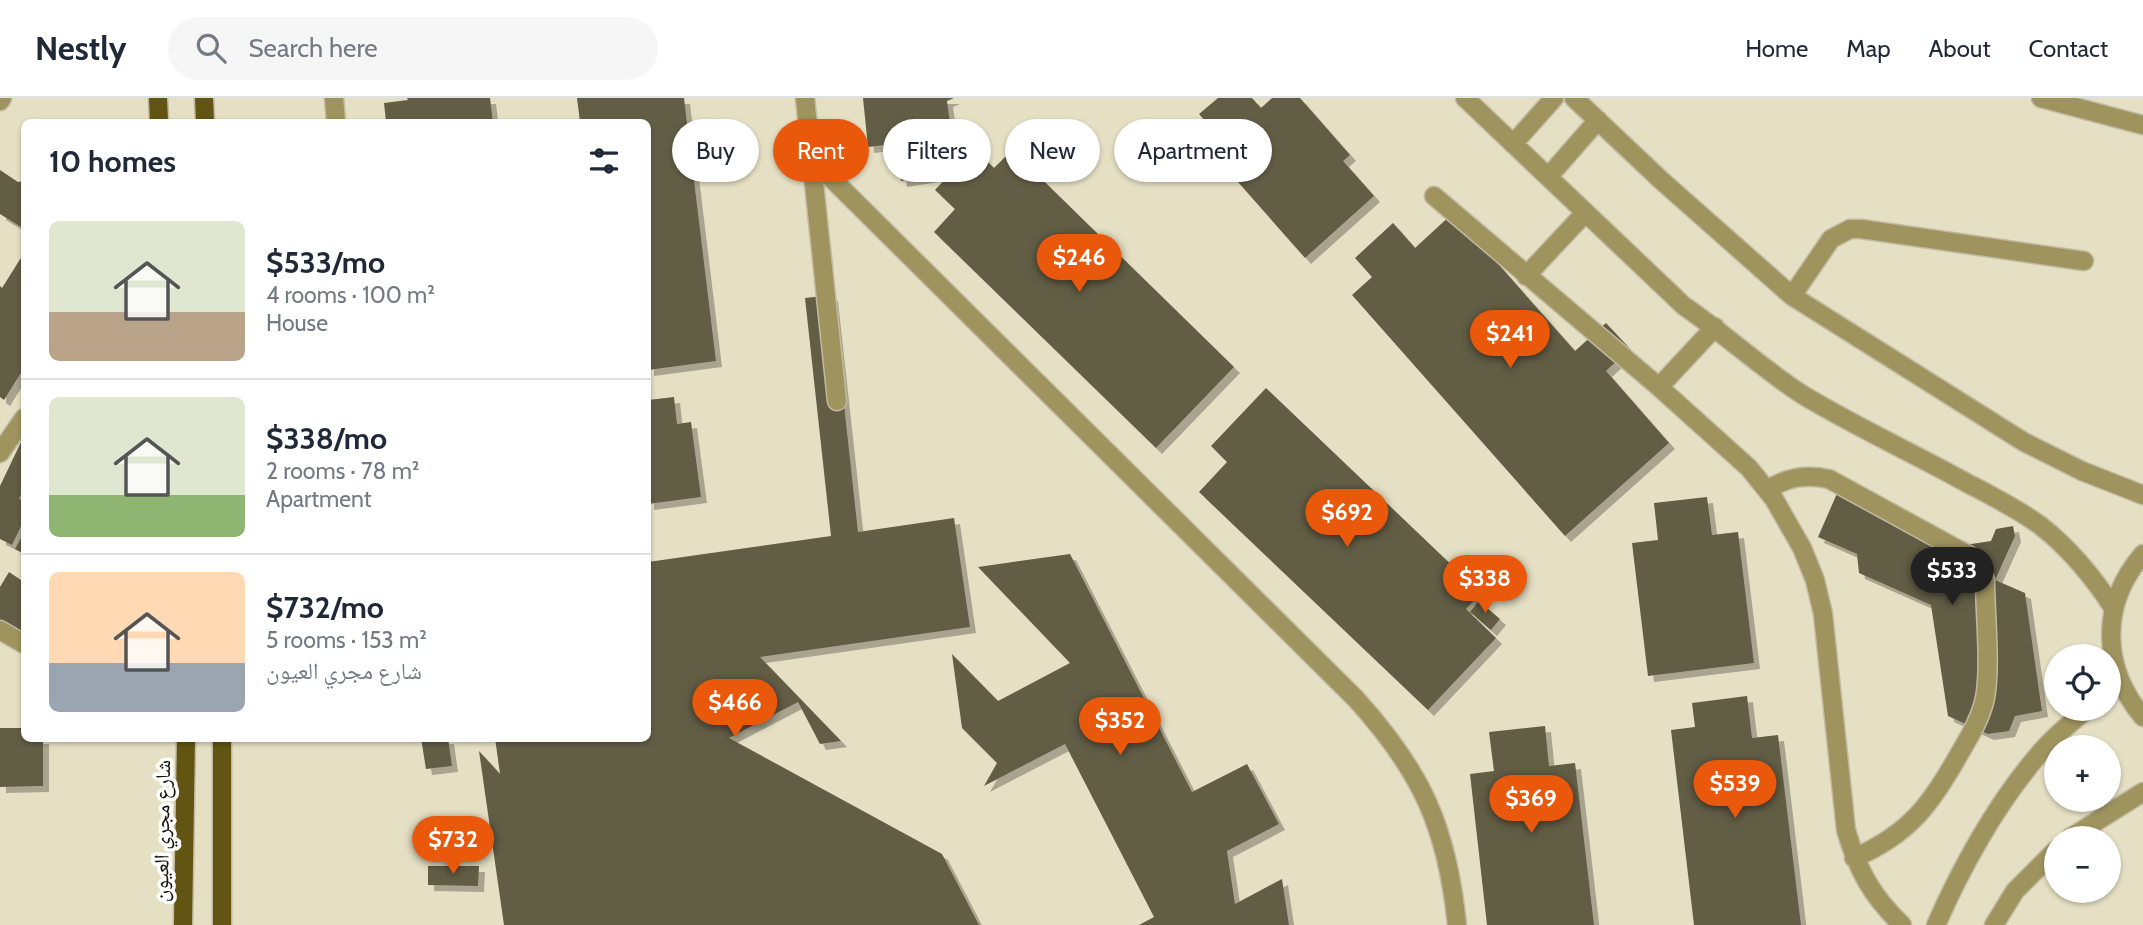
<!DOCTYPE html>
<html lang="en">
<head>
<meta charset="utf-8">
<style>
	body { margin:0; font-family:Cabin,"Noto Naskh Arabic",sans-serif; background:#f6f6f7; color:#1f2937; height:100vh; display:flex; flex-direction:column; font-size:26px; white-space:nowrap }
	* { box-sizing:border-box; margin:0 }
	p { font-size:23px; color:#747a83 }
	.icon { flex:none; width:38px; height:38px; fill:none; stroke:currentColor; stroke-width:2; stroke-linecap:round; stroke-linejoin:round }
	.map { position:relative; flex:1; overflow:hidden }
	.drawer { position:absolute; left:21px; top:21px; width:630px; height:623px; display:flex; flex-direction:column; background:#fff; border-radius:10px; box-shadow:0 2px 5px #0004 }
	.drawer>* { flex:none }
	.top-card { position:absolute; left:672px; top:21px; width:665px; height:63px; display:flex; gap:14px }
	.tools { position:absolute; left:2044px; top:546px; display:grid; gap:14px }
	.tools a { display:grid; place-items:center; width:77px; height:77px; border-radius:50%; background:#fff; box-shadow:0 2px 5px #0004; font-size:35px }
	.price { position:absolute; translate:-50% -60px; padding:0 16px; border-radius:24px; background:#ea580c; color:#fff; font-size:23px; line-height:46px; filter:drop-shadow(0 2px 4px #0008) }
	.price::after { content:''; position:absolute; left:50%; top:42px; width:21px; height:16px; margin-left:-10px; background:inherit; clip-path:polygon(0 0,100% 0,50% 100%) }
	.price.on { background:#222; color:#fff }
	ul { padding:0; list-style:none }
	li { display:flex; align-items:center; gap:21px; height:175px; padding:0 28px }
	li+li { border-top:2px solid #e0e1e3 }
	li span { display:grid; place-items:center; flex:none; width:196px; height:140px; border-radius:10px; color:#555 }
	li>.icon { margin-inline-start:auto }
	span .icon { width:84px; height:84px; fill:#fffc; stroke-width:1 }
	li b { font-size:30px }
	h2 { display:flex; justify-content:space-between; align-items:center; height:84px; padding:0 28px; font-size:30px }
	.tag { padding:0 24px; border-radius:32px; background:#fff; box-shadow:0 2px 5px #0004; font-size:24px; line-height:63px }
	.tag.on { background:#ea580c; color:#fff }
	header { display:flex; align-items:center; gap:42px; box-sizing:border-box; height:98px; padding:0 35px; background:#fff; border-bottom:2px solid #e0e1e3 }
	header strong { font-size:33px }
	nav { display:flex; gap:38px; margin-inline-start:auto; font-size:24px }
	.search { width:490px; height:63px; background:#f6f6f7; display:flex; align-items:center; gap:18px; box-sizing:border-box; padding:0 24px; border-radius:38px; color:#747a83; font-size:26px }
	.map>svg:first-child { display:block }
</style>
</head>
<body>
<header>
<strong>Nestly</strong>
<div class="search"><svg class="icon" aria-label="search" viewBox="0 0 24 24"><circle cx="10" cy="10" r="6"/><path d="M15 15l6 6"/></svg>Search here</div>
<nav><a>Home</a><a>Map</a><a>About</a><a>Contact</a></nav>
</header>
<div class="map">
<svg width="2143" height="827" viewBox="0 0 2143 827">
	<defs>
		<filter id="shadow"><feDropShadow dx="6" dy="6" stdDeviation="0" flood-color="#0004"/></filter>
	</defs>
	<rect width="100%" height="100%" fill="#e5dfc3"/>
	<path fill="#625d44" filter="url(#shadow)" d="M407,0H490L493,24H386L384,5L408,2Z
		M577,0H684L716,263L648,272V24H580Z
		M863,0H954L947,3L952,39L868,49Z
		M1218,0H1252L1261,10L1272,0H1300L1350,57L1343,63L1374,98L1305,160L1215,58L1227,48L1199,16Z
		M929,45L933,78L901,83L897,49Z
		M974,50L994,70L1012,52L1234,269L1156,350L934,134L955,111L935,92Z
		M0,72L18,84L24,83V124L21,129L0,116Z
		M1453,115L1575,253L1606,225L1630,251L1606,273L1669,345L1565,438L1352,197L1372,179L1355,160L1393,125L1415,150Z
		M24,155V270L4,302L0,299V188L2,190Z
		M832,197L858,434L954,420L970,529L760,559L841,643L820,646L798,604L729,640L942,756L979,827H504L479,653L500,676L495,640H648V464L831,438L805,200Z
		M1266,290L1481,495L1466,511L1496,540L1428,612L1199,394L1227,364L1211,348Z
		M674,299L677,326L691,324L701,399L648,406V302Z
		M22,342L24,343V390L19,401L24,403V422L12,447L0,441V388Z
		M1839,391L1965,447L1991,443L1996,431L2013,428L2015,438L1995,482L2025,495L2042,613L2015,618L2009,633L1988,636L1948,618L1931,507L1859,475L1857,456L1818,439Z
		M1707,399L1712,437L1738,434L1754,565L1648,578L1632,445L1658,442L1654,405Z
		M24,434V456L15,451Z
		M1070,456L1192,694L1247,666L1279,726L1227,753L1235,806L1282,781L1289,827H1139L1154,819L1065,646L984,688L997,665L962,630L952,556L998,603L1070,565L978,469Z
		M9,474L24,484V538L0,522V489Z
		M1479,503L1500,521L1491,532L1470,514Z
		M1747,598L1752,640L1778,637L1801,827H1694L1671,632L1695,629L1692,605Z
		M1545,628L1549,668L1575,665L1594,827H1487L1470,676L1494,673L1489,634Z
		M0,630H24V640H43V688L0,689Z
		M421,640H448L452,668L426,671Z
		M428,768H479L478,788L428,787Z"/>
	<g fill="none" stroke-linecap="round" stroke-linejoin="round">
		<defs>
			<path id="minor" d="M334,0L336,24
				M805,0L837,303
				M1465,0L1684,208C1725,236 1761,270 1803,297C1856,329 1913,355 1967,385C1992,398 2018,411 2041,428C2070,451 2094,480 2114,511
				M1574,0L1662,83L1792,198L2024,344L2082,373L2143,397
				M2041,0L2143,27
				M0,3L2,0
				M1513,46L1554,0
				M811,60L1356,601C1422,674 1447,729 1457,827
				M1549,78L1598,22
				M1434,98L1659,289L1749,370L1774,401L1802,450L1815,482L1823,516L1846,732C1858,773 1872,798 1902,827
				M1526,178L1585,115
				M1792,198L1831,141L1850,131H1861L2084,163
				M1659,289L1715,229
				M0,355L24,320
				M1767,392C1788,379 1805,376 1829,381L1970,458L1977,465L1985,482C1985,516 1991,567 1985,600C1981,619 1971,636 1961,653C1932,705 1910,736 1854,760
				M2143,456C2100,506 2101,569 2143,619
				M0,532L24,546
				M2070,740L2143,694
				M1936,827C1963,766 1996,706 2040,655C2053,639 2071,625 2087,611
				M1994,827L2015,793L2056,752"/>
			<path id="major" d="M158,0L159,24
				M204,0L205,24
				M183,827L186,640
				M222,827V640"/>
		</defs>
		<use href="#minor" stroke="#c0baa2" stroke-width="21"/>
		<use href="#major" stroke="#c0baa2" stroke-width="21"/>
		<use href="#minor" stroke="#9f935e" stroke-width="18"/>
		<use href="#major" stroke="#625412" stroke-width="18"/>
	</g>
	<g text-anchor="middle" stroke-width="7" stroke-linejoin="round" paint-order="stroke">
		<g font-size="21" fill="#151309" stroke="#fff">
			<text transform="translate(162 733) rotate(-89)" y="7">شارع مجري العيون</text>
		</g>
	</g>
</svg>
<div class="tools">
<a><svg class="icon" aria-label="locate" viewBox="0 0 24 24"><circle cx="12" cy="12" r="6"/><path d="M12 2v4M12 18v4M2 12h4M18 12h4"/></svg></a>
<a>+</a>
<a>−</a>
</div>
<b class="price" style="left:1079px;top:196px">$246</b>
<b class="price" style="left:1510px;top:272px">$241</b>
<b class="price" style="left:1347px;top:451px">$692</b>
<b class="price on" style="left:1952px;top:509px">$533</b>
<b class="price" style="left:1485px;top:517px">$338</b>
<b class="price" style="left:735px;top:641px">$466</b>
<b class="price" style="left:1120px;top:659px">$352</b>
<b class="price" style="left:1735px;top:722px">$539</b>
<b class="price" style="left:1531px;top:737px">$369</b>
<b class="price" style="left:453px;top:778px">$732</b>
<div class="top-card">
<a class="tag">Buy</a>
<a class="tag on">Rent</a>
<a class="tag">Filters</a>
<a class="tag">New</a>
<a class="tag">Apartment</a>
</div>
<section class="drawer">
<h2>10 homes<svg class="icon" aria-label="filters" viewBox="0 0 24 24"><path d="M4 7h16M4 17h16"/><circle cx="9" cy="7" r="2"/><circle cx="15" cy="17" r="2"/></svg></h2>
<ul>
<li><span style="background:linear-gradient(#dfe7d0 65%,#b9a48a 0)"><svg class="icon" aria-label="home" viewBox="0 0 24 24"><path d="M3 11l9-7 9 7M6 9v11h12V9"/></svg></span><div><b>$533/mo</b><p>4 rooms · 100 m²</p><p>House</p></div></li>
<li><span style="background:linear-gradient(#dfe7d0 70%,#8fb573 0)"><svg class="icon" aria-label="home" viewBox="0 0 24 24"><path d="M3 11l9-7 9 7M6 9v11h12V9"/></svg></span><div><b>$338/mo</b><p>2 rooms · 78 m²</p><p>Apartment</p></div></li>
<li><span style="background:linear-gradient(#ffd9b3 65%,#9aa5b1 0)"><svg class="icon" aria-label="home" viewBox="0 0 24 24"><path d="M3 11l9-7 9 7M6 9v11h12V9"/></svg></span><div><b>$732/mo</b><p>5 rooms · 153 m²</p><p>شارع مجري العيون</p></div></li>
</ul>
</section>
</div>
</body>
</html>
